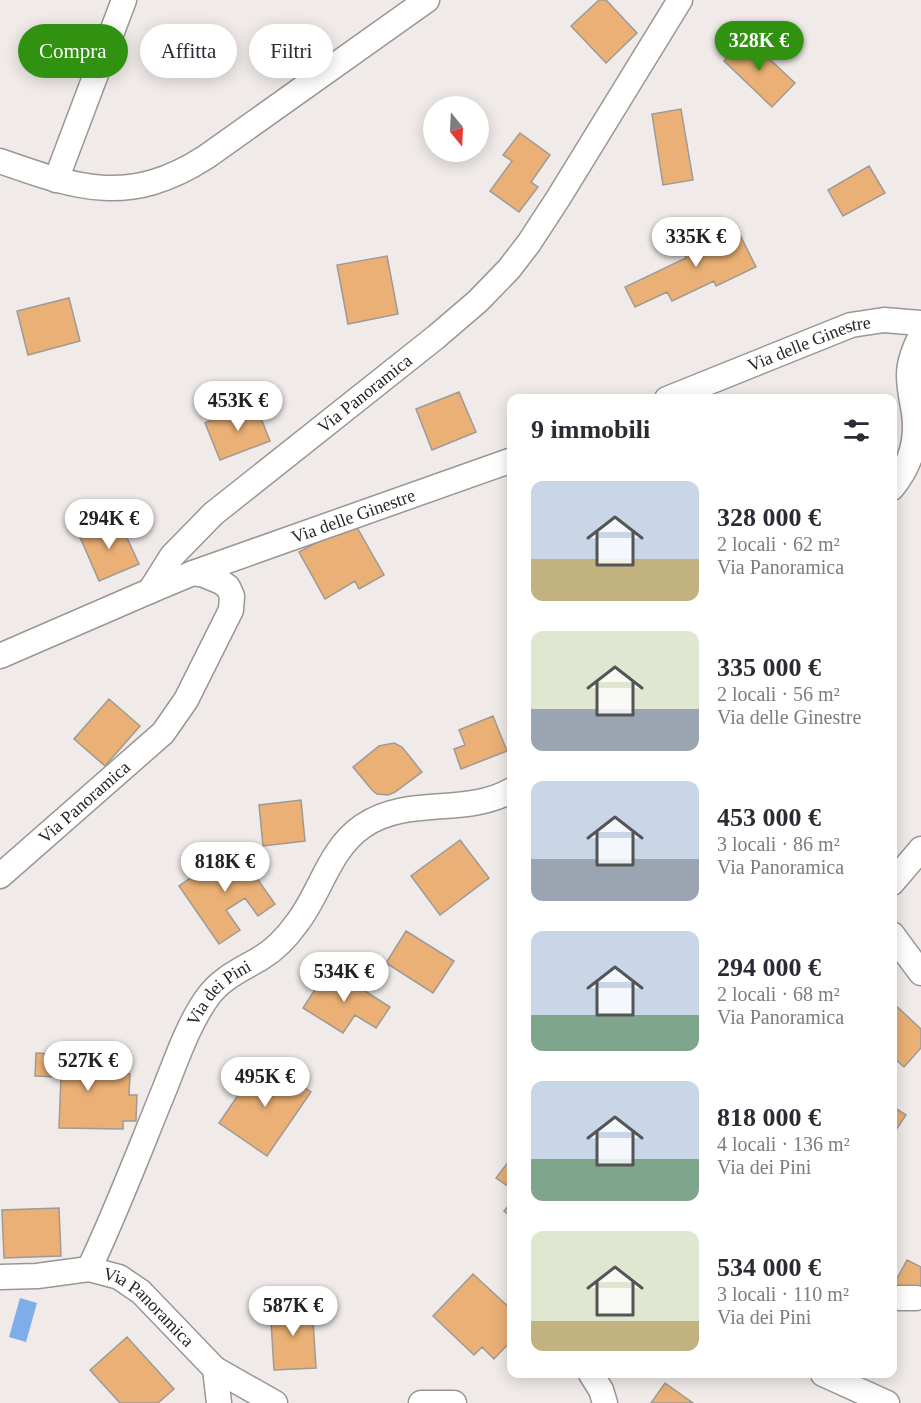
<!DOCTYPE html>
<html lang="it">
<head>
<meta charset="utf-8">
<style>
	body { margin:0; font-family:Georgia,serif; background:#f2f2f3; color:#2b2b33; height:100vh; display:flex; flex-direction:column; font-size:22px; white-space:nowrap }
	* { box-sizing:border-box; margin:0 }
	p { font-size:20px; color:#7c7c81 }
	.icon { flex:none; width:33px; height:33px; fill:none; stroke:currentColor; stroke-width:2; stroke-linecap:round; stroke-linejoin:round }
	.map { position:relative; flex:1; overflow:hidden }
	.details { position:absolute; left:507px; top:394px; width:390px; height:984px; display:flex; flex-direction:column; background:#fff; border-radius:12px; box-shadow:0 3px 15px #0003 }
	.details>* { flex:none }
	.hud { position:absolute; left:18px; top:24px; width:399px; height:54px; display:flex; gap:12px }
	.needle { width:39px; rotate:162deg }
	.tools { position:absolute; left:423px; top:96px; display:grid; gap:12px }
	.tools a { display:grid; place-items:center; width:66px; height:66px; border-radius:50%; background:#fff; box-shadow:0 3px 15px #0003; font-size:30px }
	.price { position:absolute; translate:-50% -51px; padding:0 14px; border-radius:21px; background:#fff; color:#222; font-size:20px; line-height:39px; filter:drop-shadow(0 2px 3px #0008) }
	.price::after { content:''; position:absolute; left:50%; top:36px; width:18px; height:14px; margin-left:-9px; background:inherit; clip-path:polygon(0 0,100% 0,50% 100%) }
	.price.on { background:#309210; color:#fff }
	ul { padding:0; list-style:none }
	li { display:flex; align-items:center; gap:18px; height:150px; padding:0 24px }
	li span { display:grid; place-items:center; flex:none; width:168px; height:120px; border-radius:12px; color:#555 }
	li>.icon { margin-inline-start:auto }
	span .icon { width:72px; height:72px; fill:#fffc; stroke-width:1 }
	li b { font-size:26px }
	h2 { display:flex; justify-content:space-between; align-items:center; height:72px; padding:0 24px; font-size:26px }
	.chip { padding:0 21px; border-radius:27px; background:#fff; box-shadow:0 3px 15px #0003; font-size:21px; line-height:54px }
	.chip.on { background:#309210; color:#fff }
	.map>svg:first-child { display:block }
</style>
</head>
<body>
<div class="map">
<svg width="921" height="1403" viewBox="0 0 921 1403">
	<rect width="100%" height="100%" fill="#f0ebe9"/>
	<path fill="#7eaeea" d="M20,1298L37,1303L26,1342L9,1337Z"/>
	<path fill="#eab075" stroke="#9d9a97" stroke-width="1.5" d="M599,0H606L637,33L606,63L571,26Z
		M746,37L795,83L772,107L724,61Z
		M681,109L693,180L663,185L652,114Z
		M520,133L550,155L531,182L538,187L519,212L490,191L512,161L503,155Z
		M869,166L885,193L843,216L828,190Z
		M717,226L724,242L740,235L756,267L716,286L714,281L672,301L667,292L635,307L625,287L686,258L679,244Z
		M387,256L398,314L348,324L337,265Z
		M69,298L80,341L28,355L17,311Z
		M459,392L476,432L432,450L416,409Z
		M255,403L270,441L220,460L205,423Z
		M118,518L139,564L99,581L79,535Z
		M354,522L384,575L359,589L355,581L325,599L299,552Z
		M109,699L140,726L105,766L74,739Z
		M493,716L507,751L461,769L454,749L465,745L459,730Z
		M394,743L402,747L422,772L395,792L388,795L377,794L372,790L353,767L379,746Z
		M301,800L305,841L263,846L259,805Z
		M460,840L489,878L440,915L411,876Z
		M235,847L275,904L258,916L245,898L226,910L240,930L219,944L179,886Z
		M406,931L454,961L433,993L386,963Z
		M329,968L390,1007L376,1028L355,1015L343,1033L303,1008Z
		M892,1002L921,1029V1048L904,1067L892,1056Z
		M57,1044L81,1045L80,1073L130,1074L129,1095H137L136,1121H123V1129L59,1128L61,1077L35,1076L36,1053L57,1054Z
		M263,1059L311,1092L267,1156L219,1123Z
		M892,1106L906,1115L892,1136Z
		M512,1157V1189L496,1178Z
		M512,1201V1217L504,1211Z
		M59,1208L61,1256L4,1258L2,1210Z
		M907,1260L921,1267V1293L893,1286Z
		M473,1274L512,1310V1340L494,1359L482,1347L474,1355L433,1316Z
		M312,1304L316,1368L274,1370L270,1306Z
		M127,1337L174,1389L158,1403H120L90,1370Z
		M665,1383L693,1403H651Z"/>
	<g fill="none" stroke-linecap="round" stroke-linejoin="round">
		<defs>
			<g id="street">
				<path d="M0,161C79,189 130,206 206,157L427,0"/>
				<path d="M56,180L124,0"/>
				<path id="s1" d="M667,399L851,325L884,320L921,323"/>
				<path d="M892,488C910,466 918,441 914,413C912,401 909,388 909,375C909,361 915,348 921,335"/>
				<path id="s2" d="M193,573L512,460"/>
				<path d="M0,656L150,591"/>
				<path id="s3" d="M0,876L163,733L186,700L231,610L232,596L228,587L221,582L204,575L193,573L150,591L172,556L213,514L436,337L478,301L509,269L529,243L559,197L680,0"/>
				<path d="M892,883L921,849"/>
				<path d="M892,934L921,973"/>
				<path id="s4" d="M89,1269C117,1210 140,1149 165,1088C177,1058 188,1025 207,998C221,978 241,970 261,958C276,949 287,937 297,923C321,892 329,849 363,826C409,795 465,817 512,790"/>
				<path id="s5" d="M0,1277L37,1276L89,1269L119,1277L141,1292L215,1369L219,1403"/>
				<path d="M892,1298H916"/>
				<path d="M215,1369L275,1403"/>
				<path d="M591,1374L601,1390L605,1403"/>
				<path d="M823,1374L887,1403"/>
				<path d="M421,1403H454"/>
			</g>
		</defs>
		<use href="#street" stroke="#9a9695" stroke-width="27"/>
		<use href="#street" stroke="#fff" stroke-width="24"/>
	</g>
	<g text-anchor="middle" stroke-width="4.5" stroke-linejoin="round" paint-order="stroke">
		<g font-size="18" fill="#282626" stroke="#f0ebe9">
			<text dy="6" stroke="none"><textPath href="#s1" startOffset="153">Via delle Ginestre</textPath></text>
			<text dy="6" stroke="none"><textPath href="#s3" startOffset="760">Via Panoramica</textPath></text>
			<text dy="6" stroke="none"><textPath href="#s2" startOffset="170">Via delle Ginestre</textPath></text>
			<text dy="6" stroke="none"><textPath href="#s3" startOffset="112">Via Panoramica</textPath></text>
			<text dy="6" stroke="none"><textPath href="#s4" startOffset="308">Via dei Pini</textPath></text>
			<text dy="6" stroke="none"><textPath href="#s5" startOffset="162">Via Panoramica</textPath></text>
		</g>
	</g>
</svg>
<div class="tools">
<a><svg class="needle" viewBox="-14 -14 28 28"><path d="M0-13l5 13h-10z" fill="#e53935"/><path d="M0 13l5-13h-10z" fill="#7c7c81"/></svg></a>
</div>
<b class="price on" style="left:759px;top:72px">328K €</b>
<b class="price" style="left:696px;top:268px">335K €</b>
<b class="price" style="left:238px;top:432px">453K €</b>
<b class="price" style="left:109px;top:550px">294K €</b>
<b class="price" style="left:225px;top:893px">818K €</b>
<b class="price" style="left:344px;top:1003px">534K €</b>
<b class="price" style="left:88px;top:1092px">527K €</b>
<b class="price" style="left:265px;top:1108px">495K €</b>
<b class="price" style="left:293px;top:1337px">587K €</b>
<div class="hud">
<a class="chip on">Compra</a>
<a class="chip">Affitta</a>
<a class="chip">Filtri</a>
</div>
<section class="details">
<h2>9 immobili<svg class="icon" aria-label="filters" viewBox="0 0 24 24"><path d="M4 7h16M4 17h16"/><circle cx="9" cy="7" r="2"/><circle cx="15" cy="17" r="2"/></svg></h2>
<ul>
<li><span style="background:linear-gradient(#c9d6e8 65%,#c2b280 0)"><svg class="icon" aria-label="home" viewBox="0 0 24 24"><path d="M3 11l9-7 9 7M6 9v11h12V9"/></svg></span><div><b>328 000 €</b><p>2 locali · 62 m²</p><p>Via Panoramica</p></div></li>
<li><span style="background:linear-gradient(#dfe7d0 65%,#9aa5b1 0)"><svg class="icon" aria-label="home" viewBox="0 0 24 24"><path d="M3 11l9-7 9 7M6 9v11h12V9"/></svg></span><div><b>335 000 €</b><p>2 locali · 56 m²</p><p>Via delle Ginestre</p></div></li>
<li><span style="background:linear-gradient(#c9d6e8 65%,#9aa5b1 0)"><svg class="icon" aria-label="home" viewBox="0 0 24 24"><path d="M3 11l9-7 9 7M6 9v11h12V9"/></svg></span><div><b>453 000 €</b><p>3 locali · 86 m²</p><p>Via Panoramica</p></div></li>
<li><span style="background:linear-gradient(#c9d6e8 70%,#7fa58c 0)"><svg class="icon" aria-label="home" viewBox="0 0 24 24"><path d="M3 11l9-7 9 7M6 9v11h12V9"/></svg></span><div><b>294 000 €</b><p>2 locali · 68 m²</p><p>Via Panoramica</p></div></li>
<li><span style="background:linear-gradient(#c9d6e8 65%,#7fa58c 0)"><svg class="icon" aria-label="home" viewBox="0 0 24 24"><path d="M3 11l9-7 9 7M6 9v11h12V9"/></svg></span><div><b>818 000 €</b><p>4 locali · 136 m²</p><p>Via dei Pini</p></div></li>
<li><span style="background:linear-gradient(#dfe7d0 75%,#c2b280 0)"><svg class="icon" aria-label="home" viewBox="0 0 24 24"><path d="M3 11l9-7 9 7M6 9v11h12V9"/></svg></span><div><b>534 000 €</b><p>3 locali · 110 m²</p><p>Via dei Pini</p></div></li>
</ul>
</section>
</div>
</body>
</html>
